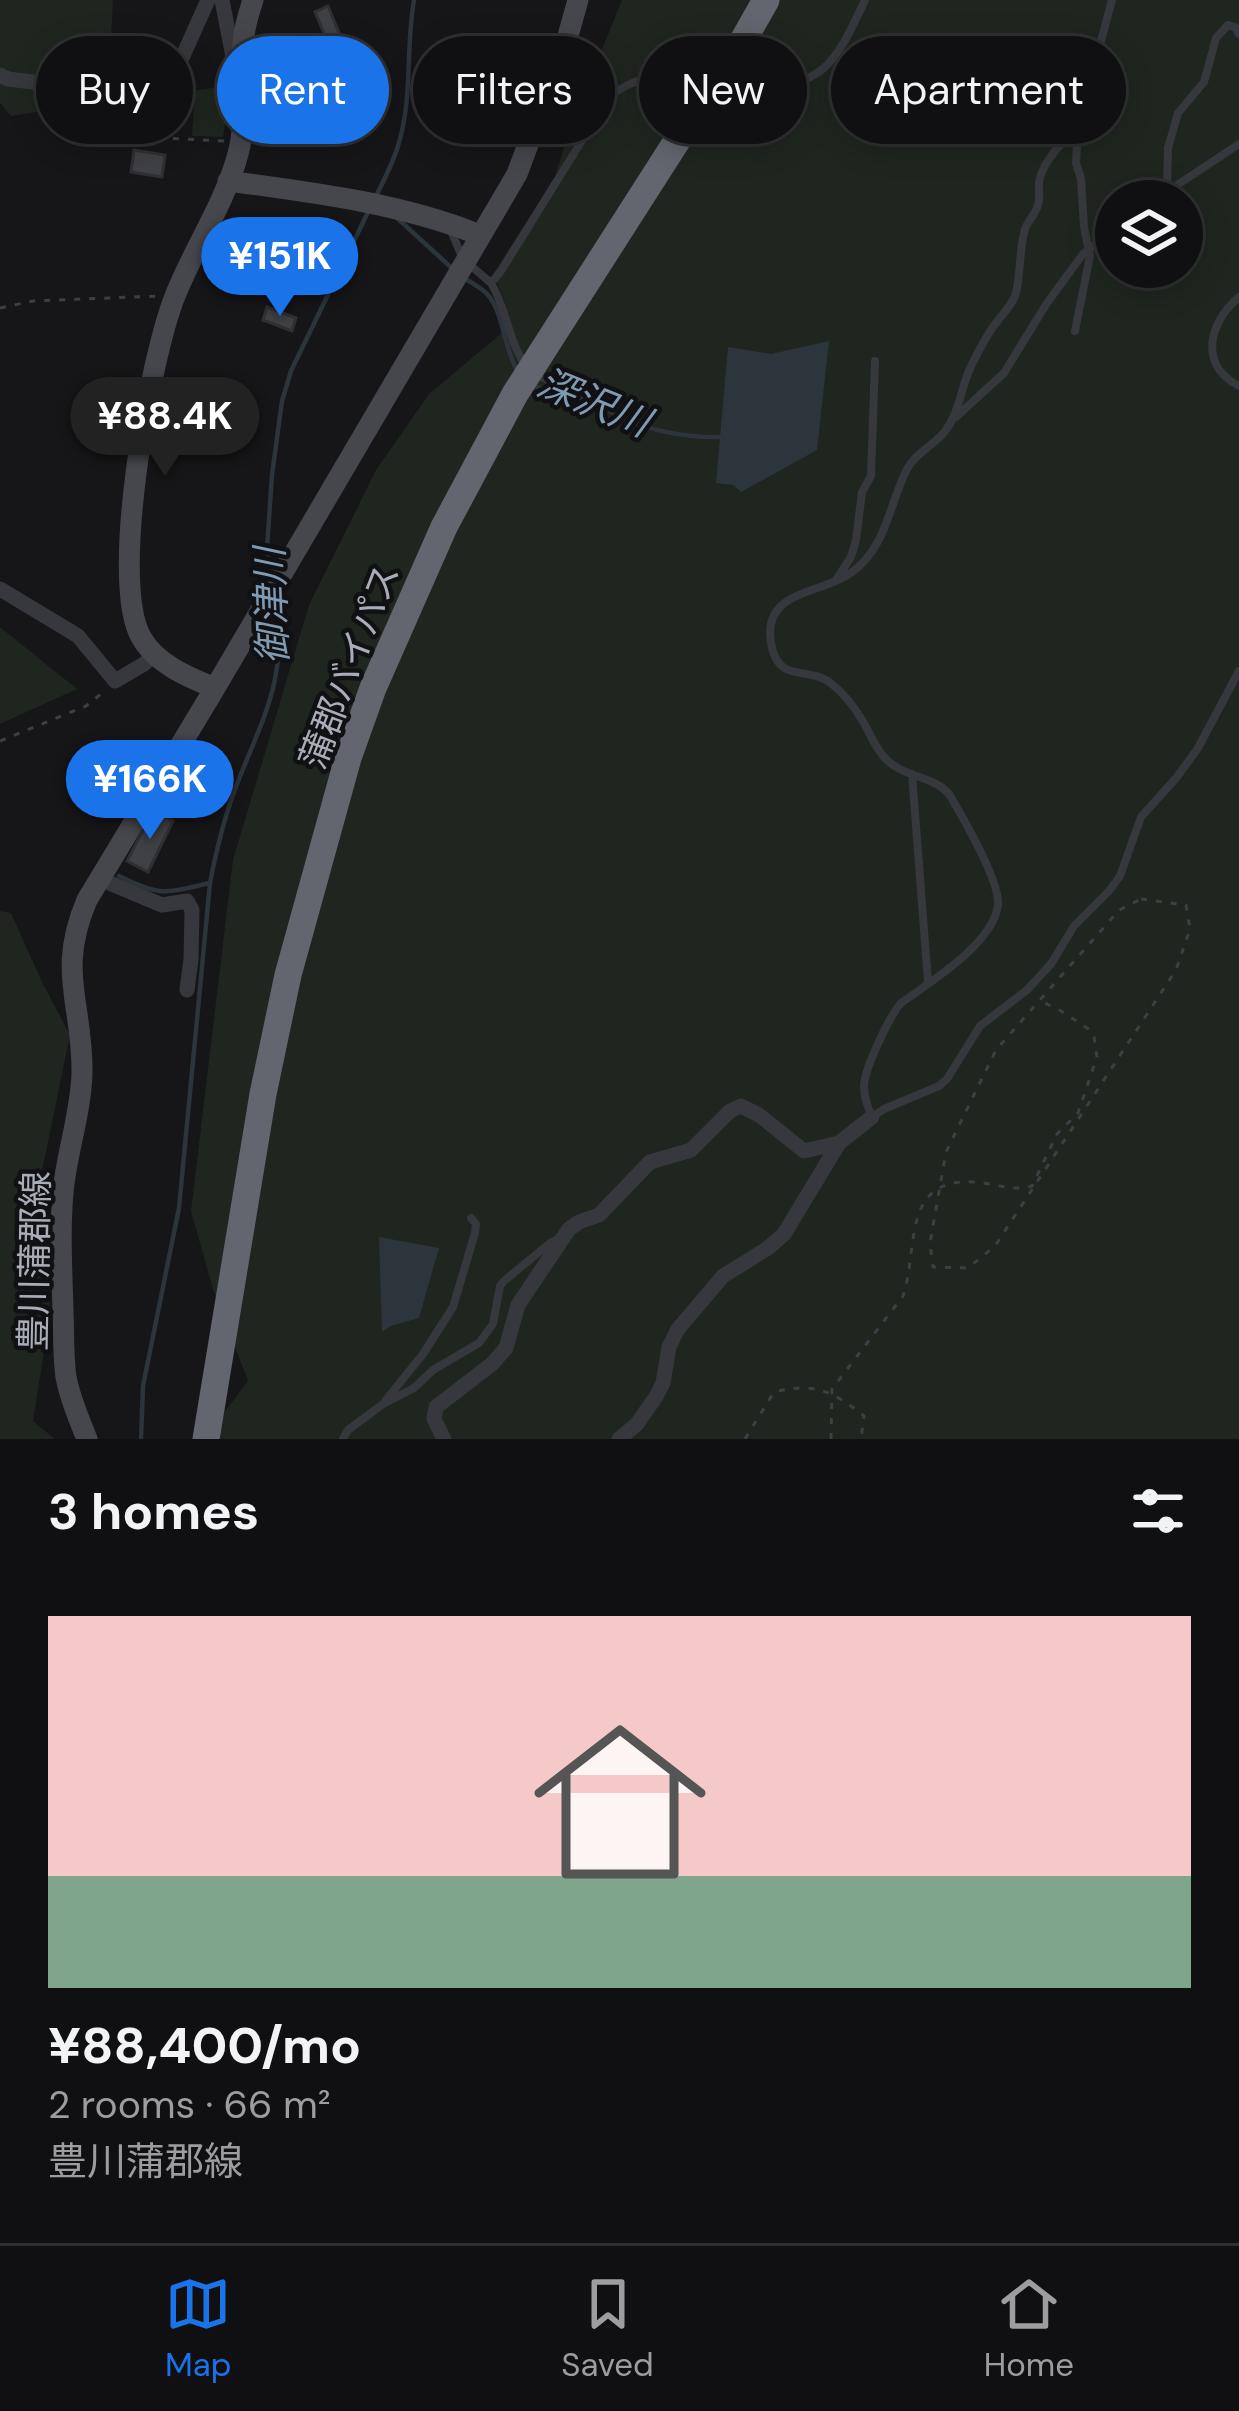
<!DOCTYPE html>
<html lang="en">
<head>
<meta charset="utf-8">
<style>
	body { margin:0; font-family:"DM Sans","Noto Sans JP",sans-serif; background:#1e1e20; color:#f1f3f6; height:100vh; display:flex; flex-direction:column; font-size:45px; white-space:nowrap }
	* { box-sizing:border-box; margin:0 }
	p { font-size:39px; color:#9c9d9f }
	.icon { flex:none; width:66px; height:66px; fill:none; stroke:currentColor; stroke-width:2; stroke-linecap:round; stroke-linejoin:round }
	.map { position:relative; height:1439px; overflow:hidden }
	.drawer { display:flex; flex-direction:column; background:#101012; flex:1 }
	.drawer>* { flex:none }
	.top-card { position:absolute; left:36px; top:36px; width:1167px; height:108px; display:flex; gap:24px }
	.tools { position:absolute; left:1095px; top:180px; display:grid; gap:24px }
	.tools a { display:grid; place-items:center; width:108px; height:108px; border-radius:50%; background:#101012; box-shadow:0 6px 30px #0003,0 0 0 3px #303032; font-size:60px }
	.price { position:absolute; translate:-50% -102px; padding:0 27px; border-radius:42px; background:#1a73e8; color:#fff; font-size:39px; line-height:78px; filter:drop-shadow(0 3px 6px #0008) }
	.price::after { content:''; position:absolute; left:50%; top:72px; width:36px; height:27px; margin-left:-18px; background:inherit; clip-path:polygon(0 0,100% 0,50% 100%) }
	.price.on { background:#222; color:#fff }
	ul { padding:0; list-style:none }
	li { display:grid; align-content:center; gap:24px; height:636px; padding:0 48px }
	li+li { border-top:3px solid #303032 }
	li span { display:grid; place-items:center; height:372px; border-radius:0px; color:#555 }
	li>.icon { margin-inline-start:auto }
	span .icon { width:216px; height:216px; fill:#fffc; stroke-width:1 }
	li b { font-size:51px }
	h2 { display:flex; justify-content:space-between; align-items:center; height:144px; padding:0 48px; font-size:51px }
	.pill { padding:0 42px; border-radius:54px; background:#101012; box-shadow:0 6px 30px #0003,0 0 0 3px #303032; font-size:42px; line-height:108px }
	.pill.on { background:#1a73e8; color:#fff }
	.menu { display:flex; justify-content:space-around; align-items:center; height:168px; border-top:3px solid #303032; background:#101012; font-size:33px; color:#9c9d9f }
	.menu a { display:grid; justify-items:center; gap:6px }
	.menu .on { color:#1a73e8 }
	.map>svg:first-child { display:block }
</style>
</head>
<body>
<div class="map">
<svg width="1239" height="1439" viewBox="0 0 1239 1439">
	<rect width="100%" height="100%" fill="#161618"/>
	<path fill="#1e261f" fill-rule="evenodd" d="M0,0H113L111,38L131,97L11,116L0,103Z
		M622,0H1239V1439H204L248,1381L213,1289L191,1211L233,860L309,605L376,470L429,394L509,327L504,300L493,274L555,177L569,131ZM1116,201H1182V267H1116Z
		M220,87L224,90L226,116L223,137L192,136L195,93L197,90Z
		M0,627L77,689L0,724Z
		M0,911L11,913L42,982L70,1035L40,1181L50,1315L33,1421L55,1439H0Z"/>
	<path fill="#2c353c" d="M829,341L817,450L741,492L733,485L716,483L728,347L771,354Z
		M379,1237L439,1248L419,1318L391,1326L382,1332Z"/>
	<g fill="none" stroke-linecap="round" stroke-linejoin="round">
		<path stroke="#2c353c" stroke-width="4.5" d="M375,198C385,178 396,157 401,135C412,91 406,45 414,0
			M397,218L455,271
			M464,278C472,283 482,288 488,295C503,312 504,347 516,368
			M532,385C550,393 568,394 587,400C599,403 609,412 620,417C650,431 688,438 722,437
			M272,578L267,548L272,475L282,401L291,371L370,208
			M119,876C161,897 165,893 210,883
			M141,1439L143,1386L179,1208L210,883C216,852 223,822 234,792C261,720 289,681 275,601"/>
	</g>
	<path fill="#404145" stroke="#303034" stroke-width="3" d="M328,6L342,40L329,45L315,12Z
		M318,52L355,61L353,71L316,62Z
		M134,150L165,155L162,177L131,172Z
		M267,307L296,318L292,331L263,320Z
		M153,811L173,821L148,872L127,861Z"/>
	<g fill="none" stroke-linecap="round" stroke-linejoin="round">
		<path stroke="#3d3f44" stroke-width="3" stroke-dasharray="6 9" stroke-linecap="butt" d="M143,137L225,141
			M0,308L33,301L159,296
			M155,447L213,453
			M0,741L86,706L106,690
			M1141,899L1186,905L1190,929L1176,970L995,1246L968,1268L933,1267L930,1243L946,1152L996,1050L1119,910Z
			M745,1439L774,1392C814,1382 833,1391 864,1416L861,1439
			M831,1439L832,1389L903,1296C919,1250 900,1177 975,1182C993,1183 1015,1192 1032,1186L1057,1134L1078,1113L1097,1057L1094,1037L1090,1030L1061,1011L1039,1000"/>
		<path stroke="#37383d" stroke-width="8" d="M752,83C825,92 838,57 865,0
			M1040,109L1066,115L1077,125
			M1078,127C1064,141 1045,158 1040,178C1037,187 1041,197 1038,205C1036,214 1028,220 1025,229C1019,250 1021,272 1016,293C1013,305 1003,313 996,323C987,334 980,349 973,362C961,384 961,409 946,430C935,445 916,452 907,469C889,504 887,547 852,572C822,595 762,589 771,643C778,686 810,664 833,685C844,694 855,708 862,720C872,736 877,754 893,765C911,778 934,777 949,794C962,816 1000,881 998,905C993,944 930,982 901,1003C889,1017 864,1069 864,1087C864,1098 868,1108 872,1117L884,1109L939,1086L947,1079L980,1026L1027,990L1051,964L1074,926L1109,891L1120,876L1141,817L1177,777L1198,748L1239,671
			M1167,189L1168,148L1178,113L1204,82L1216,38L1228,25L1235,27L1239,34
			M1153,201L1239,144
			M451,231L463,259L491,283L501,271L609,97C638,74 665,73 700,77
			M491,283C507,309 508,341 526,366
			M1239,297C1209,322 1198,365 1239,386
			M1075,331L1090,256L1084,227L1081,179L1076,163L1078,127L1112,0
			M537,376L587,393
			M956,417L1004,373L1047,303L1083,254L1116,228
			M836,580L851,557L856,540L862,492L871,476L875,361
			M912,774L928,982
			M386,1400L423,1354L453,1307L475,1233L476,1224L471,1218
			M343,1439L348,1430L383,1404L414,1388L433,1370L479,1343L493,1324L500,1286L504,1281L550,1243L561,1238"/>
		<path stroke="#37383d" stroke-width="15" d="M222,0L234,62
			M0,75L8,79L41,83L160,80L177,69L208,0
			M0,589L78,636L115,681L144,664L154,655
			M100,879L162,905L187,901L192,910L191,959L187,990
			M444,1439L434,1419L436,1407L492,1364L506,1348L518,1305L569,1229L579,1222L599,1215L650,1162L691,1150L730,1111L741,1106L759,1115L804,1151L839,1143L872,1117
			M619,1439L637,1424L657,1395L663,1383L669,1347L678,1329L723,1276L768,1248L784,1234L839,1143"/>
		<path stroke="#45474d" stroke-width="21" d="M228,181C310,192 400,203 477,234
			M215,688L517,174L566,43L578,0
			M87,1439C79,1419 70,1399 66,1377C63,1356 64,1334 63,1312C62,1269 59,1226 64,1183C69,1146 81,1110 82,1073C83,1003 56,972 87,900L215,688C188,677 156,664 141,637C109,580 150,359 175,296C194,248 225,203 238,154C248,117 239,81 243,44C244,29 248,15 253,0"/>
		<path stroke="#63666e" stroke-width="27" d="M206,1439L263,1094L288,975L348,758L373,688L444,527L515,394L705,97L727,69L766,0"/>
	</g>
	<g text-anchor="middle" stroke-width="9" stroke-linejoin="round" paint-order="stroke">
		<g font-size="36" fill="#a8adb8" stroke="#111113">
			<text transform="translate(349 666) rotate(-69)" y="13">蒲郡バイパス</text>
			<text transform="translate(34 1261) rotate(-89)" y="13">豊川蒲郡線</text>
		</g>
		<g font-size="39" font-style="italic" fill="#7f9bb3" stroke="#111113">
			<text transform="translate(594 402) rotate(22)" y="14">深沢川</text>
			<text transform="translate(271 606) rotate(-92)" y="14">御津川</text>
		</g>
	</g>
</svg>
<div class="tools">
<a><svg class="icon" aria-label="layers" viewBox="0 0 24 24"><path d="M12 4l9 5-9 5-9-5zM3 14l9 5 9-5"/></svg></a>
</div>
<b class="price" style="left:280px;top:319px">¥151K</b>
<b class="price on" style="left:165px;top:479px">¥88.4K</b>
<b class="price" style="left:150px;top:842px">¥166K</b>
<div class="top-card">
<a class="pill">Buy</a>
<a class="pill on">Rent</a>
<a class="pill">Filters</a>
<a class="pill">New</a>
<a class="pill">Apartment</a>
</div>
</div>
<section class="drawer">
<h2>3 homes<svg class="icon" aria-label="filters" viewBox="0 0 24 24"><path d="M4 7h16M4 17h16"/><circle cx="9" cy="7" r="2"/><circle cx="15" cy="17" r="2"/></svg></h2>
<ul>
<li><span style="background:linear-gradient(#f6c9c9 70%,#7fa58c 0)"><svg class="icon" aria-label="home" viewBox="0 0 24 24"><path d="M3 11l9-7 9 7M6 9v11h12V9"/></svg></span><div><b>¥88,400/mo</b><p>2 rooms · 66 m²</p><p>豊川蒲郡線</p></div></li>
</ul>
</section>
<nav class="menu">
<a class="on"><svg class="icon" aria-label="map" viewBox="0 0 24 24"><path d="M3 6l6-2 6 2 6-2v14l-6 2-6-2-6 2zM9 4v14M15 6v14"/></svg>Map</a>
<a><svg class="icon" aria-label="saved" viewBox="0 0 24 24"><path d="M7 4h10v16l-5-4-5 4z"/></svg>Saved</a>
<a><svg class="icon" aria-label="home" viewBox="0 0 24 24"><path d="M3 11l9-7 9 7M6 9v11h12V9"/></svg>Home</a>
</nav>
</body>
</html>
